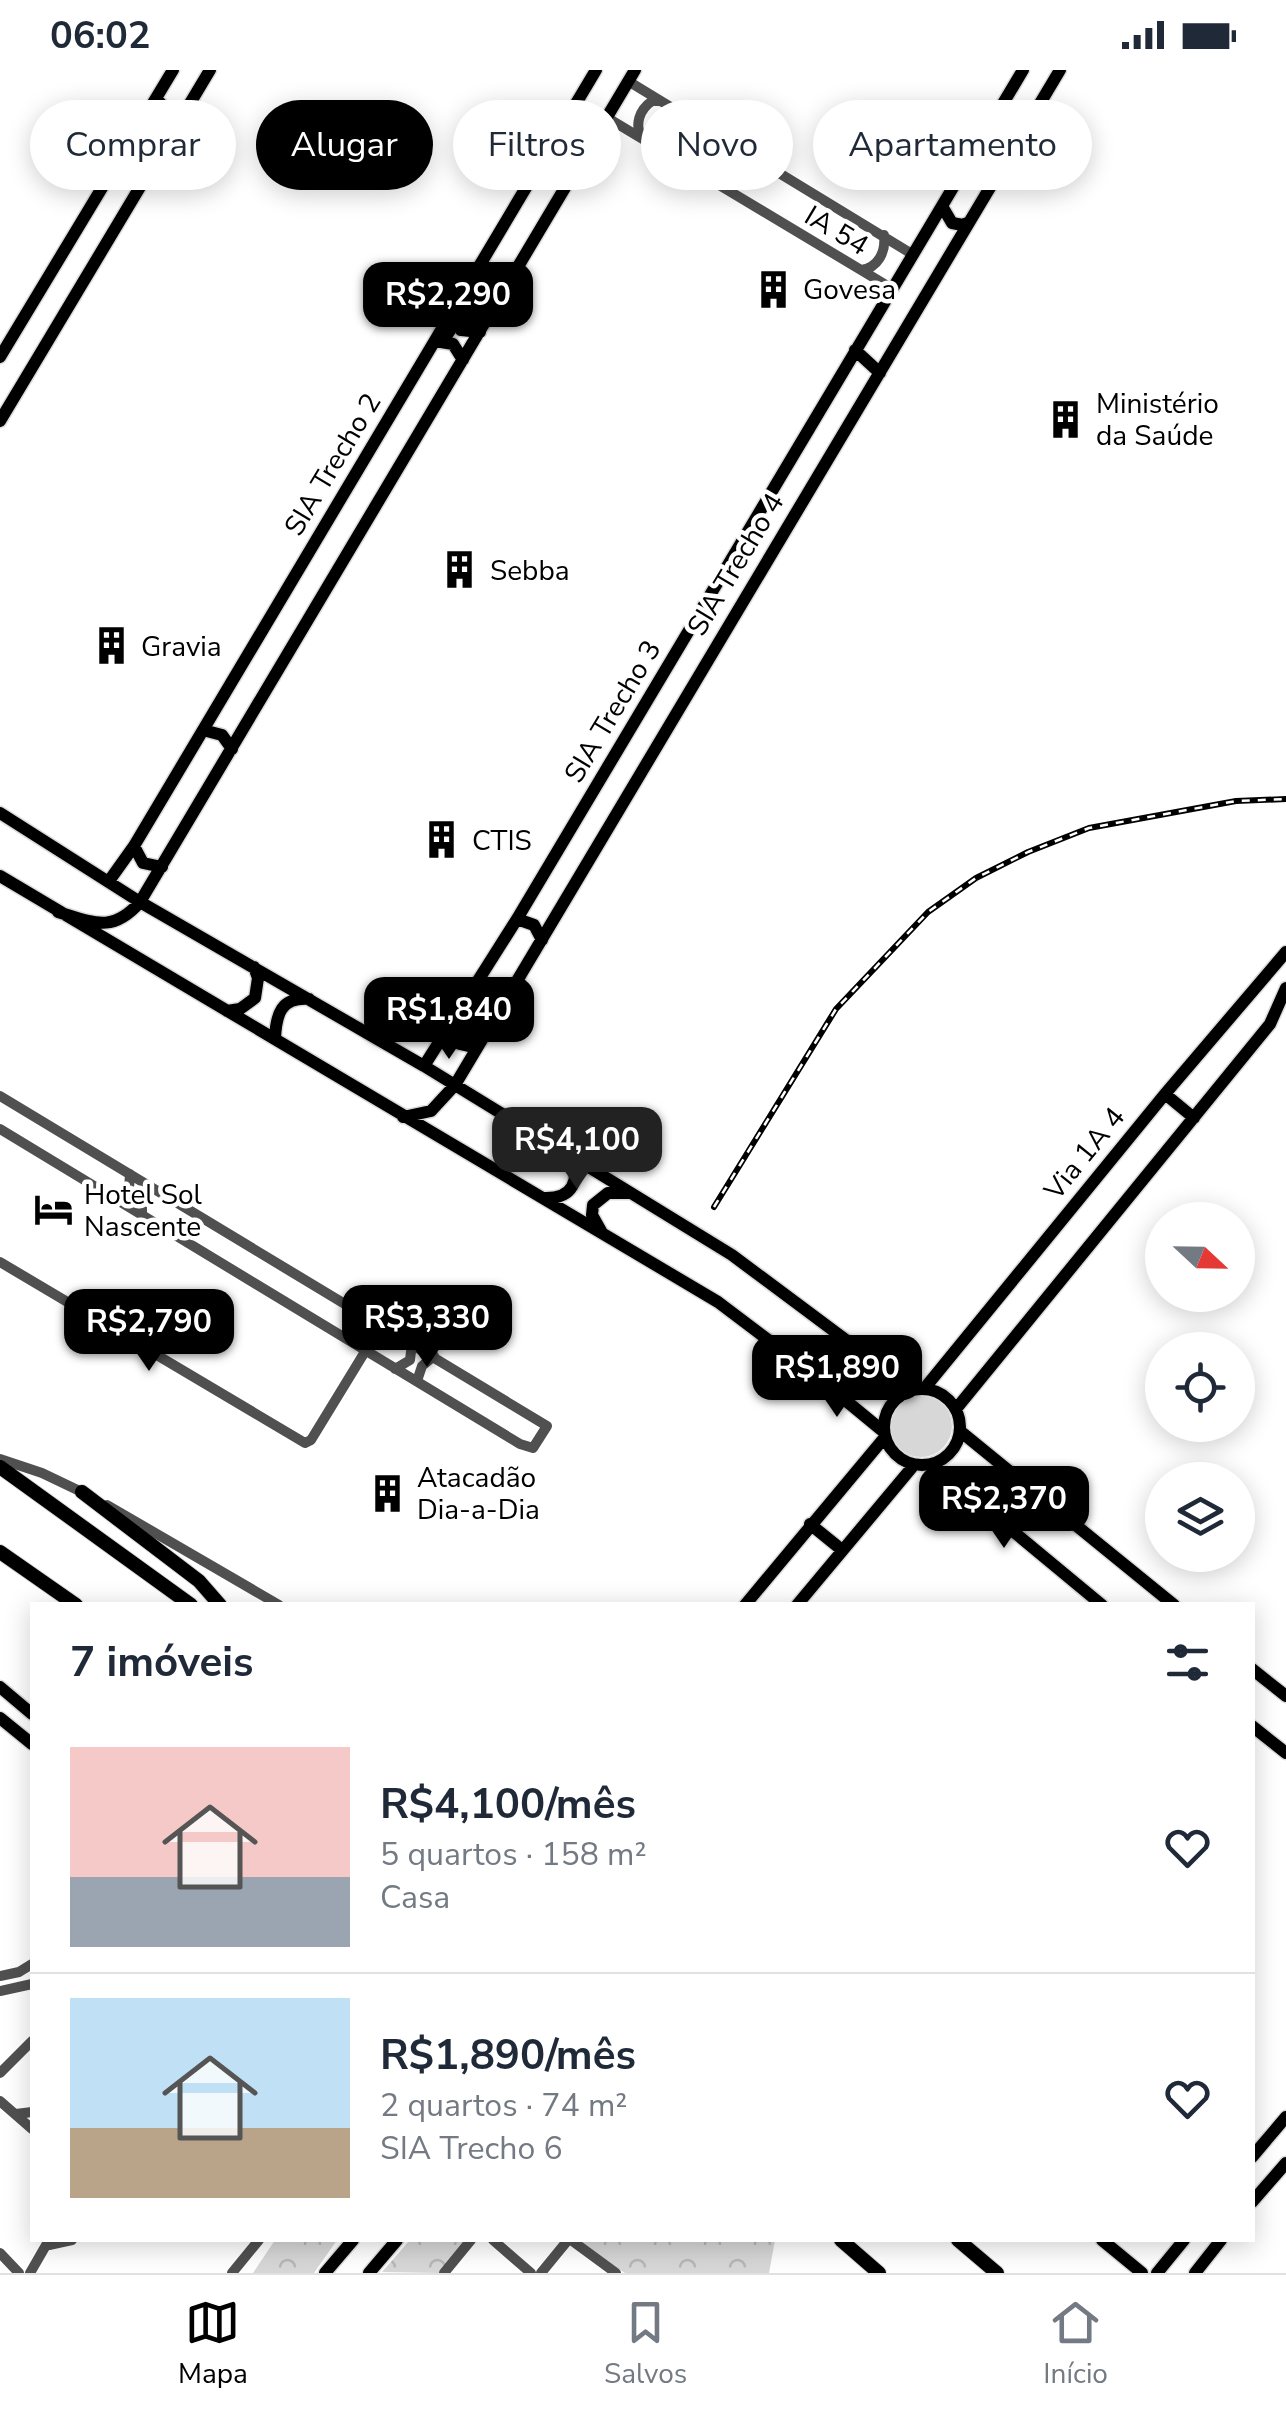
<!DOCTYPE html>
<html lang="pt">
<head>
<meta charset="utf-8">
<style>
	body { margin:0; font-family:"Nunito Sans",sans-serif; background:#f6f6f7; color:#1f2937; height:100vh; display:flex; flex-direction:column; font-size:38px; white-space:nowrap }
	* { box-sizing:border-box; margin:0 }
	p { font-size:32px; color:#747a83 }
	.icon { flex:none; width:55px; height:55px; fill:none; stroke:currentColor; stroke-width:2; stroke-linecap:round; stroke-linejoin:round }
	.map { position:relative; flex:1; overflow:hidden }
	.panel { position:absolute; left:30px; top:1532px; width:1225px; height:640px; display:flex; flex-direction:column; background:#fff; border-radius:0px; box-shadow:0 5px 25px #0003 }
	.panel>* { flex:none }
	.top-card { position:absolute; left:30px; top:30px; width:1228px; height:90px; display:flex; gap:20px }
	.needle { width:65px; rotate:112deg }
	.buttons { position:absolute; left:1145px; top:1132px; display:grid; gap:20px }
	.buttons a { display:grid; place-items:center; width:110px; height:110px; border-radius:50%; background:#fff; box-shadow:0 5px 25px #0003; font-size:50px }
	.price { position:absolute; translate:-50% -85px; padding:0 22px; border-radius:20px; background:#000; color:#fff; font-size:32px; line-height:65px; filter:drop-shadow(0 2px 5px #0008) }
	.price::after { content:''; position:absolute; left:50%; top:60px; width:30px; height:22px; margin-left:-15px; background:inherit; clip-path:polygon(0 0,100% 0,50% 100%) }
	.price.active { background:#222; color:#fff }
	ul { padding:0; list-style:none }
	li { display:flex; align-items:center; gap:30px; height:250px; padding:0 40px }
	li+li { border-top:2px solid #e0e1e3 }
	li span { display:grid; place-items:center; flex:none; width:280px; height:200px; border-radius:0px; color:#555 }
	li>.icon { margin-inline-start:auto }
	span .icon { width:120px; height:120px; fill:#fffc; stroke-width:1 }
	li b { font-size:42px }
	h2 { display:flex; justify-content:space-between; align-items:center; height:120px; padding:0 40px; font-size:42px }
	.chip { padding:0 35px; border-radius:45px; background:#fff; box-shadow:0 5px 25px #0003; font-size:35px; line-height:90px }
	.chip.active { background:#000; color:#fff }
	.status { display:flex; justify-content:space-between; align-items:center; height:70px; padding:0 50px; background:#fff; direction:ltr }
	.status svg { height:28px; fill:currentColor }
	.tabs { display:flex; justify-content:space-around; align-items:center; height:140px; border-top:2px solid #e0e1e3; background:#fff; font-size:28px; color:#747a83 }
	.tabs a { display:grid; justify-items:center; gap:5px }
	.tabs .active { color:#000 }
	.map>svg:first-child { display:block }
</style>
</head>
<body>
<div class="status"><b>06:02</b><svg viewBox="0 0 49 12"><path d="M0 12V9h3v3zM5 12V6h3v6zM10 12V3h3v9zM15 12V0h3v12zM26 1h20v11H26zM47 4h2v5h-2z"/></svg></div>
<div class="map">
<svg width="1286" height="2203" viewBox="0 0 1286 2203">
	<defs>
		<pattern id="forest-crowns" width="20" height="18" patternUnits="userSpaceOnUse" patternTransform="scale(2.5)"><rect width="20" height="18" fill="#d7d7d7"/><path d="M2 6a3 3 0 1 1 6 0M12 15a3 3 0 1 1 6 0" fill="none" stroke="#b7b7b7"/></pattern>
	</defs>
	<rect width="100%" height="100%" fill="#fff"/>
	<path fill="#d7d7d7" d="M890 1356a31 31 0 1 1 62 0a31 31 0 1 1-62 0Z"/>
	<path fill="url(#forest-crowns)" d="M275,2170H337L314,2203H253Z
		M410,2170H467L439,2203L382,2202Z
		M574,2170H775L769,2203H625Z"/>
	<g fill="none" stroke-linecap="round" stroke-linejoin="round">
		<defs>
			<path id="major" d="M157,29L167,41L184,43
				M138,60L155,62L163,78
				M942,136L952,153L963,155L969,152
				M453,242L461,260L480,262
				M435,271L453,274L463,290
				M855,280L880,303
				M0,287L173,0
				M0,351L210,0
				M203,660L222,665L232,679
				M0,743L140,832L424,996L732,1185L913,1320
				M134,776L143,793L162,797
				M0,806L718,1232L816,1306L884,1362
				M109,811L134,776L596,0
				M58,842C94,853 113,863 140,832L635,0
				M517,849L534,855L542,870
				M227,941L240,939L255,928L258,908L254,897
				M448,960L460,974L477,978
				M275,969C276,944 281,927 309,929
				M424,996L517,849L1023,0
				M1165,1024L1194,1048
				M403,1047L431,1041L455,1015L1060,0
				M544,1128C573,1129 580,1111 572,1086
				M601,1161L592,1145L593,1135L608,1123H630
				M884 1357a38 38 0 1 1 76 0a38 38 0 1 1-76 0Z
				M924,1319L1165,1024L1286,882
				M956,1339L1270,954L1286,918
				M960,1361L1174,1535
				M932,1394L1102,1535
				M810,1454L842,1480
				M745,1535L885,1367
				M797,1535L914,1395
				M1252,1599L1286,1626
				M0,1617L32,1644
				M0,1648L32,1674
				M1252,1656L1286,1683
				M1252,2087L1286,2047
				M1252,2132L1286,2093
				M1102,2170L1142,2203
				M325,2203L353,2170
				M369,2203L397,2170
				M1157,2203L1184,2170
				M1195,2203L1221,2170"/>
			<path id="highway" d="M0,1397L191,1535
				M82,1422L199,1511L220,1535
				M0,1482L76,1535
				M841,2170L879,2203
				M958,2170L997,2203"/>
		</defs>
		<use href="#major" stroke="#dbdbdb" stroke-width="15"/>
		<use href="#highway" stroke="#dbdbdb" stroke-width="16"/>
		<path stroke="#505050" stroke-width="10" d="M628,11L912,184
			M606,47L891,218
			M641,68C635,54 639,40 652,31H660
			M861,200C878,198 886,182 884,165
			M0,1026L547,1356L533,1378L520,1374L0,1059
			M116,1128L129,1119L130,1104
			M142,1145V1129L154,1119
			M0,1192L305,1373L311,1370L366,1280
			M395,1299L410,1290L412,1273
			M417,1311L422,1296L434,1286
			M0,1389L42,1403L88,1425
			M107,1435L279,1535
			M0,1906L19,1902L32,1894
			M0,1921L32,1914
			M0,2003L32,1971
			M0,2031L32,2059
			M16,2044L32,2042
			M493,2170L531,2203
			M571,2170L616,2203
			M49,2175L72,2170
			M0,2183L19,2203
			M30,2203L49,2170
			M232,2203L259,2170
			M444,2203L471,2170
			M541,2203L568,2170"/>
		<use href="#major" stroke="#000" stroke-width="12"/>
		<use href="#highway" stroke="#000" stroke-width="14"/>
		<defs>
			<path id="rail" d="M714,1137L836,939L928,842L976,808L1028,782L1089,758L1236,731L1286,729"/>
		</defs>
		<use href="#rail" stroke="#000" stroke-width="6"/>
		<use href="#rail" stroke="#fff" stroke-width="2.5" stroke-dasharray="8" stroke-linecap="butt"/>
	</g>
	<defs>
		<symbol id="building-bare" viewBox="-9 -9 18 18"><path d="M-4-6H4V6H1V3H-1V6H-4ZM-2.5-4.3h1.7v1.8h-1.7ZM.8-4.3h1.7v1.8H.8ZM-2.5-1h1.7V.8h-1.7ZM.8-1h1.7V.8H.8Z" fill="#000" stroke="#fff" stroke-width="2.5" paint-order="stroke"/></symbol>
		<symbol id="hotel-bare" viewBox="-9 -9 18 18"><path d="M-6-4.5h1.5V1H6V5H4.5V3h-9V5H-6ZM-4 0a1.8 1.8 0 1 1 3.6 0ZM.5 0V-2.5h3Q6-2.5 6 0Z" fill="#000" stroke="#fff" stroke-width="2.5" paint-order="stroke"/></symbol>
	</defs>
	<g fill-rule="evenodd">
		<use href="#building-bare" x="746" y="192" width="55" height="55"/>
		<use href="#building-bare" x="1038" y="322" width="55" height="55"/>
		<use href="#building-bare" x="432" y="472" width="55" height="55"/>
		<use href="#building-bare" x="84" y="548" width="55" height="55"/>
		<use href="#building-bare" x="414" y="742" width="55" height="55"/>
		<use href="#hotel-bare" x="26" y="1112" width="55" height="55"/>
		<use href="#building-bare" x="360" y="1396" width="55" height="55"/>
	</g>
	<g text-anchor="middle" stroke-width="9" stroke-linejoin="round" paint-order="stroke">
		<g font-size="28" fill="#000" stroke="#fff">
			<text transform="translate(837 160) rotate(31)" y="10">IA 54</text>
			<text transform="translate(332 394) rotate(-59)" y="10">SIA Trecho 2</text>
			<text transform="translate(735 494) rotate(-59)" y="10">SIA Trecho 4</text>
			<text transform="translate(612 641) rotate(-59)" y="10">SIA Trecho 3</text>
			<text transform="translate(1084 1083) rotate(-51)" y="10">Via 1A 4</text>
		</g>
		<g font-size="28" fill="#000" stroke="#fff" text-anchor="start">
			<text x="803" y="229">Govesa</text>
			<text x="1096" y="343">Ministério<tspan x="1096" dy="32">da Saúde</tspan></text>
			<text x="490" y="510">Sebba</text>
			<text x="141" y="586">Gravia</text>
			<text x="472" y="780">CTIS</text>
			<text x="84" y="1134">Hotel Sol<tspan x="84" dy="32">Nascente</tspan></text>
			<text x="417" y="1417">Atacadão<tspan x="417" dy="32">Dia-a-Dia</tspan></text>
		</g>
	</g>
</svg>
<div class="buttons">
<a><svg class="needle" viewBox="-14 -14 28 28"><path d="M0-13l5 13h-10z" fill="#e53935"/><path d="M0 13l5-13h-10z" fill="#747a83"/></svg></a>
<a><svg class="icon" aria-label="locate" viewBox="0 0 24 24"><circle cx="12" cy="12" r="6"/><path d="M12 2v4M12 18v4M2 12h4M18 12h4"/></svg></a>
<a><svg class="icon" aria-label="layers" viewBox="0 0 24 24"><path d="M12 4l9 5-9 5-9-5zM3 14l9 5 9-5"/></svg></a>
</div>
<b class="price" style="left:448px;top:277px">R$2,290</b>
<b class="price" style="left:449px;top:992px">R$1,840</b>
<b class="price active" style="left:577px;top:1122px">R$4,100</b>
<b class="price" style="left:427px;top:1300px">R$3,330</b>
<b class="price" style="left:149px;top:1304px">R$2,790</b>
<b class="price" style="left:837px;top:1350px">R$1,890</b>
<b class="price" style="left:1004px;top:1481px">R$2,370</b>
<div class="top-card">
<a class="chip">Comprar</a>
<a class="chip active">Alugar</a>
<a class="chip">Filtros</a>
<a class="chip">Novo</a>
<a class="chip">Apartamento</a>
</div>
<section class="panel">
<h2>7 imóveis<svg class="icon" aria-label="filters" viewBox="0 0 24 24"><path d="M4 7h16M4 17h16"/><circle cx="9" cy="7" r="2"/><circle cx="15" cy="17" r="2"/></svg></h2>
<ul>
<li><span style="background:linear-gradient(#f6c9c9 65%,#9aa5b1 0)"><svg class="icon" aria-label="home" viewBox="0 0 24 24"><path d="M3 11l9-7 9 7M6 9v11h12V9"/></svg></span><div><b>R$4,100/mês</b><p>5 quartos · 158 m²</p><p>Casa</p></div><svg class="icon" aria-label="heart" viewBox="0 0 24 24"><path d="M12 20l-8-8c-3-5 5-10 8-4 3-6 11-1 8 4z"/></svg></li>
<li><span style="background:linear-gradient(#bfe0f5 65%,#b9a48a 0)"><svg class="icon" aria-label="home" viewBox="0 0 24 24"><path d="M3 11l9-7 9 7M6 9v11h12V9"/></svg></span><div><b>R$1,890/mês</b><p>2 quartos · 74 m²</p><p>SIA Trecho 6</p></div><svg class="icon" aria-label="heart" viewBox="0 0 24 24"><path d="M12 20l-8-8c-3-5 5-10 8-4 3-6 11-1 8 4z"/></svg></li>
</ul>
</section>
</div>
<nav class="tabs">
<a class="active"><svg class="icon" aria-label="map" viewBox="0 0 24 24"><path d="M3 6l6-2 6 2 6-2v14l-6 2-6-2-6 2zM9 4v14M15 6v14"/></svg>Mapa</a>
<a><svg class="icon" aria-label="saved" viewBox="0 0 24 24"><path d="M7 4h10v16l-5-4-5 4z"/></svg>Salvos</a>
<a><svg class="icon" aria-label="home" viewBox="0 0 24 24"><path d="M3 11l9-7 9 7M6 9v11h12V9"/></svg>Início</a>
</nav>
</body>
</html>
